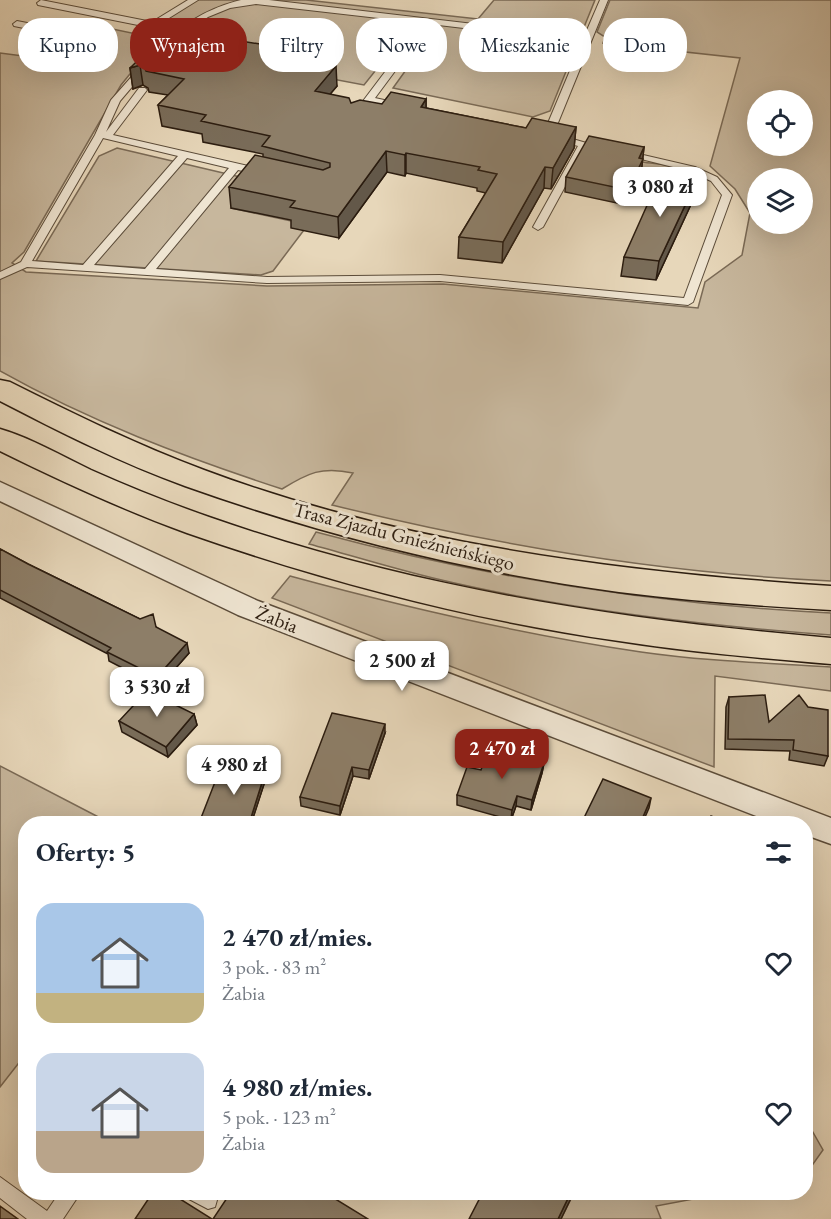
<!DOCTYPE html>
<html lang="pl">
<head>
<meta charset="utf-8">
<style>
	body { margin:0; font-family:"EB Garamond",serif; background:#f2f2f3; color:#1f2937; height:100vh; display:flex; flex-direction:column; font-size:22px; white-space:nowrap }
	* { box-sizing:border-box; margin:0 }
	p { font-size:20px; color:#747a83 }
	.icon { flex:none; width:33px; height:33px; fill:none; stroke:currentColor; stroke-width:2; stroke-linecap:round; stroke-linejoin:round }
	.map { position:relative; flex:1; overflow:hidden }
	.drawer { position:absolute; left:18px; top:816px; width:795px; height:384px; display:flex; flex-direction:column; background:#fff; border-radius:24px; box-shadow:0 6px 24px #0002 }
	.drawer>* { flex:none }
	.hud { position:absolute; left:18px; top:18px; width:795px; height:54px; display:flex; gap:12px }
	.fabs { position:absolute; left:747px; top:90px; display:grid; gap:12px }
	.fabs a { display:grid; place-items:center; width:66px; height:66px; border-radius:50%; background:#fff; box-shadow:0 6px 24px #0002; font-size:30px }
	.price { position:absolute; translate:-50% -51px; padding:0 14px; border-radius:12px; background:#fff; color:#222; font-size:20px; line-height:39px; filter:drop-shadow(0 2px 3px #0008) }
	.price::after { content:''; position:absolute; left:50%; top:36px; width:18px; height:14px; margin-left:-9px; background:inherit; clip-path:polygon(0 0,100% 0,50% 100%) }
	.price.active { background:#8f2418; color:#fff }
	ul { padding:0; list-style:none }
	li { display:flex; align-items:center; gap:18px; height:150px; padding:0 18px }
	li span { display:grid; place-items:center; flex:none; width:168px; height:120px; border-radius:18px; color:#555 }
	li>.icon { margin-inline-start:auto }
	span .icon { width:72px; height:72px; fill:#fffc; stroke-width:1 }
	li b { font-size:26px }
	h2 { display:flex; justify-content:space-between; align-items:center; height:72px; padding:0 18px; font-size:26px }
	.chip { padding:0 21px; border-radius:24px; background:#fff; box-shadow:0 6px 24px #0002; font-size:21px; line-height:54px }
	.chip.active { background:#8f2418; color:#fff }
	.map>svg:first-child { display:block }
</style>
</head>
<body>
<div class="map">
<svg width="831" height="1219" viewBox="0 0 831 1219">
	<rect width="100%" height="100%" fill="#e7d7ba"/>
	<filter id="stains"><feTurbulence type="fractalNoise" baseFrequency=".00333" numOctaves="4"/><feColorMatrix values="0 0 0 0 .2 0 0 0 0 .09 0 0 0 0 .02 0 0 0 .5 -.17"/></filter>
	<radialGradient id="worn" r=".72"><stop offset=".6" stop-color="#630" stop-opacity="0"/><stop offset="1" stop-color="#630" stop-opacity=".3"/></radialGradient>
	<path fill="#c7b79d" stroke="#7a6a56" stroke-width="1.5" fill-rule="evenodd" d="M197,0H306L478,19L494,0H595L550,111L533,117L393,88L439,24L415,21L364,85L306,74L138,64L121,85L24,252L12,263L26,272L267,286L443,284L698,308L705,282L742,255L750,213L735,189L710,166L740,58L603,43L605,37L597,32L610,0H831V581C660,573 498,546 332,505L353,473C322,466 308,473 282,489C184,457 89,421 0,371V53L46,59L84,23L141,35ZM758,100H802V146H758ZM758,178H802V224H758Z
		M117,148L253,180L231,208L296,222L304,230L273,271L261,275L36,261L99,156Z
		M642,162C661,165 690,164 701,181L693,200L658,193L660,188L637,182Z
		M316,532C486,578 655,604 831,613V635C698,625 562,609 433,578C391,568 350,555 309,544Z
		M290,576C407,608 520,634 641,652C703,661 768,663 831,667V691L715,676L714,767L272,598Z
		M0,766L110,823L26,824L25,1055L0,1087Z
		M806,1120L823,1150L806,1174Z
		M574,1193H725L656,1206L661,1219H561Z"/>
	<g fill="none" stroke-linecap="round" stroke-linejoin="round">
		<defs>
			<path id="lane" d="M41,0L152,22L188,0H198L153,28L38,5L37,3Z
				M241,0H269L584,37L600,0H608L553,135L548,138L543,135L582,42L430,24L375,98L402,104L404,106L399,109L371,103L365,108L360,105L422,23L256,4L230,8L208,17L188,31L167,50L160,48C182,23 209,8 241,0Z
				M17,21L68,31L72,34L68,37L14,26L13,24Z
				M144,65L148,68L120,101L106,132L139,88H145L147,90L113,135L261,169L266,172L261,175L238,170L156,269L267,277L440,275L684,298L722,195L711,181L689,171L621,154L626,151L695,167L717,177L732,195L693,302L688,305L440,281L267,283L27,267L0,279V272L21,262L95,135L111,100L141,66ZM103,138L178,156L83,265L32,261ZM187,158L229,168L145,269L94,265Z
				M559,135L607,149L602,152L586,148L543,227L538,230L533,227L578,146L556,140L554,138Z
				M0,1177L47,1211L60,1192H81L63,1219H27L0,1198Z
				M187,1192H213L217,1200L215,1207L208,1209L189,1199Z"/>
			<path id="street" d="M0,482L258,601L831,818V844L806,835V824H777L238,615L0,501Z"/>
			<path id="primary" d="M0,380L10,382C74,414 137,445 204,470C405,545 619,572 831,586V610C760,606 690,601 619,592C471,572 325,536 185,486C121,463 60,432 0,401Z
				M0,429C31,438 62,456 91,470C129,487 169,503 209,517C412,588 618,620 831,638V664C760,658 689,652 619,641C472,620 327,582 187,533C123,510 61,481 0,451Z"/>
		</defs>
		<use href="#lane" stroke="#5b4c3a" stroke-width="2"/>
		<use href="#street" stroke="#5b4c3a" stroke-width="3"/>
		<use href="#primary" stroke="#2c1d10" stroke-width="3"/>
		<use href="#lane" fill="#efe5d2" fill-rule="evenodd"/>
		<use href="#street" fill="#efe5d2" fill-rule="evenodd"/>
		<use href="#primary" fill="#e7d7ba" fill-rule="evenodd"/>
	</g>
	<circle fill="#998a74" cx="204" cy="26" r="6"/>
	<path fill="#796c59" stroke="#2c1d10" stroke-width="1.5" d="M180,37L310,54L328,64L337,86L330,94L351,103L382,104L426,99V108L526,128L576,127L574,148L551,189L544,188L502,263L458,258L459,237L486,193L477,191V188L406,173L405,176L387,172L339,238L291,228V220L231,208L229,187L263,157V154L203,142L202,134L162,126L158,105L168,95L149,92L148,88L143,85L133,89L130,68Z
		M644,147L641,174L626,205L565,192L566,177Z
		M696,182L693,200L656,280L621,276L624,257Z
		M0,549L28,564L156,627L189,653L159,687L109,661L108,654L0,598Z
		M729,697L769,722L828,756L824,766L789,760L790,751L725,749L726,707Z
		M194,714L197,725L168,757L122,732L119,721Z
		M385,733L369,779L353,776L340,815L301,806L300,797Z
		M544,763L542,773L531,810L516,806L511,820L457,805V795L481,770Z
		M266,778L251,824L202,823L201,818Z"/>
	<path fill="#635849" stroke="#2c1d10" stroke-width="1.5" d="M328,58L329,74L336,66L337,86L316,111L315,91L323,63Z
		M140,65L143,85L133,89L130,68Z
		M426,99V120L421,107Z
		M576,127L574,148L551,189L553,168Z
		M644,147L641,174L626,205L628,190L639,158Z
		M386,151L387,172L339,238L338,217Z
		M406,153V173L405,176V155Z
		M545,167L544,188L502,263L503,242Z
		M696,182L693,200L656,280L659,261Z
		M187,643L189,653L159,687L157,677Z
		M194,714L197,725L168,757L166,747Z
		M385,724V733L369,779V770Z
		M544,763L542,773L531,810L532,800Z
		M352,767L353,776L340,815V806Z
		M265,773L266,778L251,824H249Z
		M517,796L516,806L511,820L512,810Z
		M651,798L649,808L642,824H640Z
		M571,1192H574L561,1219H558Z"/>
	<path fill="#8d7e68" stroke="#2c1d10" stroke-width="1.5" d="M185,32L272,46L276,42L309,48L305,53L328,58L323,63L336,66L315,91L349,98L351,103L360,100L382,104L391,92L426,99L421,107L526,128L532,118L576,127L553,168L545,167L503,242L459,237L497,174L478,170L480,167L406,153L405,155L386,151L338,217L290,207L295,201L229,187L255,155L323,170L330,167V163L262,146L270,136L201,121L206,115L158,105L184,79L146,71L145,68L140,65L130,68L165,34L180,37Z
		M589,136L644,147L639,158L643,159L628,190L566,177Z
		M661,174L696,182L659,261L624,257Z
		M0,549L28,564L140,619L153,614L156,627L187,643L157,677L107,652L111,648L0,590Z
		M147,691L194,714L166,747L119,721Z
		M765,695L769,722L799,695L808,707L828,710V756L793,750L794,740L728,739L729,697Z
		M332,713L385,724L369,770L352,767L340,806L300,797Z
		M489,748L544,763L532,800L517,796L512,810L457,795L467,767L481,770Z
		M222,764L265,773L249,824H230L201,818Z
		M603,779L651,798L640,824H581Z
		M711,816L731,824H708Z
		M153,1192H169L212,1219H135Z
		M231,1192H324L368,1219H213Z
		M483,1192H571L558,1219H469Z
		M0,1206L18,1219H0Z"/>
	<g text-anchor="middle" stroke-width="6" stroke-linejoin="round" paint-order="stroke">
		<g font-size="20" fill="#2c1d10" stroke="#efe5d2">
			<text transform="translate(404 536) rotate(14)" y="7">Trasa Zjazdu Gnieźnieńskiego</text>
			<text transform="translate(277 619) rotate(21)" y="7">Żabia</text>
		</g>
	</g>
	<rect width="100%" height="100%" filter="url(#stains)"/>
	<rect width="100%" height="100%" fill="url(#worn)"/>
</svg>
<div class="fabs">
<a><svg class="icon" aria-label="locate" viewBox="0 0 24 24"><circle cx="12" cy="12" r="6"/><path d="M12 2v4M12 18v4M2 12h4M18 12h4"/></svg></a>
<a><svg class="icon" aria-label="layers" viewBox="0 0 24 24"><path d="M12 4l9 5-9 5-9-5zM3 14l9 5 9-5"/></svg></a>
</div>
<b class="price" style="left:660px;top:218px">3 080 zł</b>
<b class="price" style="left:402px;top:692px">2 500 zł</b>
<b class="price" style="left:157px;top:718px">3 530 zł</b>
<b class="price active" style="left:502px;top:780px">2 470 zł</b>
<b class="price" style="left:234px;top:796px">4 980 zł</b>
<div class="hud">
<a class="chip">Kupno</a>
<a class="chip active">Wynajem</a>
<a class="chip">Filtry</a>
<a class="chip">Nowe</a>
<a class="chip">Mieszkanie</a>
<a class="chip">Dom</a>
</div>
<section class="drawer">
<h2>Oferty: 5<svg class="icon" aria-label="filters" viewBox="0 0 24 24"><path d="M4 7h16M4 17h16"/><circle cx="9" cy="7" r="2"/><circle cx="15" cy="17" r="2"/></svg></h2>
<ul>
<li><span style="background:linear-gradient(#a9c7e8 75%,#c2b280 0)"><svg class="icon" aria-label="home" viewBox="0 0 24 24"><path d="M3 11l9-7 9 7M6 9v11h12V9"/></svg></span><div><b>2 470 zł/mies.</b><p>3 pok. · 83 m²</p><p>Żabia</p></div><svg class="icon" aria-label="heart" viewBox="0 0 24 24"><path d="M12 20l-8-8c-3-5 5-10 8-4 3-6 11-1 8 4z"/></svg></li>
<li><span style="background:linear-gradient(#c9d6e8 65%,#b9a48a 0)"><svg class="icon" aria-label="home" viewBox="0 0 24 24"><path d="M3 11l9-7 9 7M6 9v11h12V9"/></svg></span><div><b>4 980 zł/mies.</b><p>5 pok. · 123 m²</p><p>Żabia</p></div><svg class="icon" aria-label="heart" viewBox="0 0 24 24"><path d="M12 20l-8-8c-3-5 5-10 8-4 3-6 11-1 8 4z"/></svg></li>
</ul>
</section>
</div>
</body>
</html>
